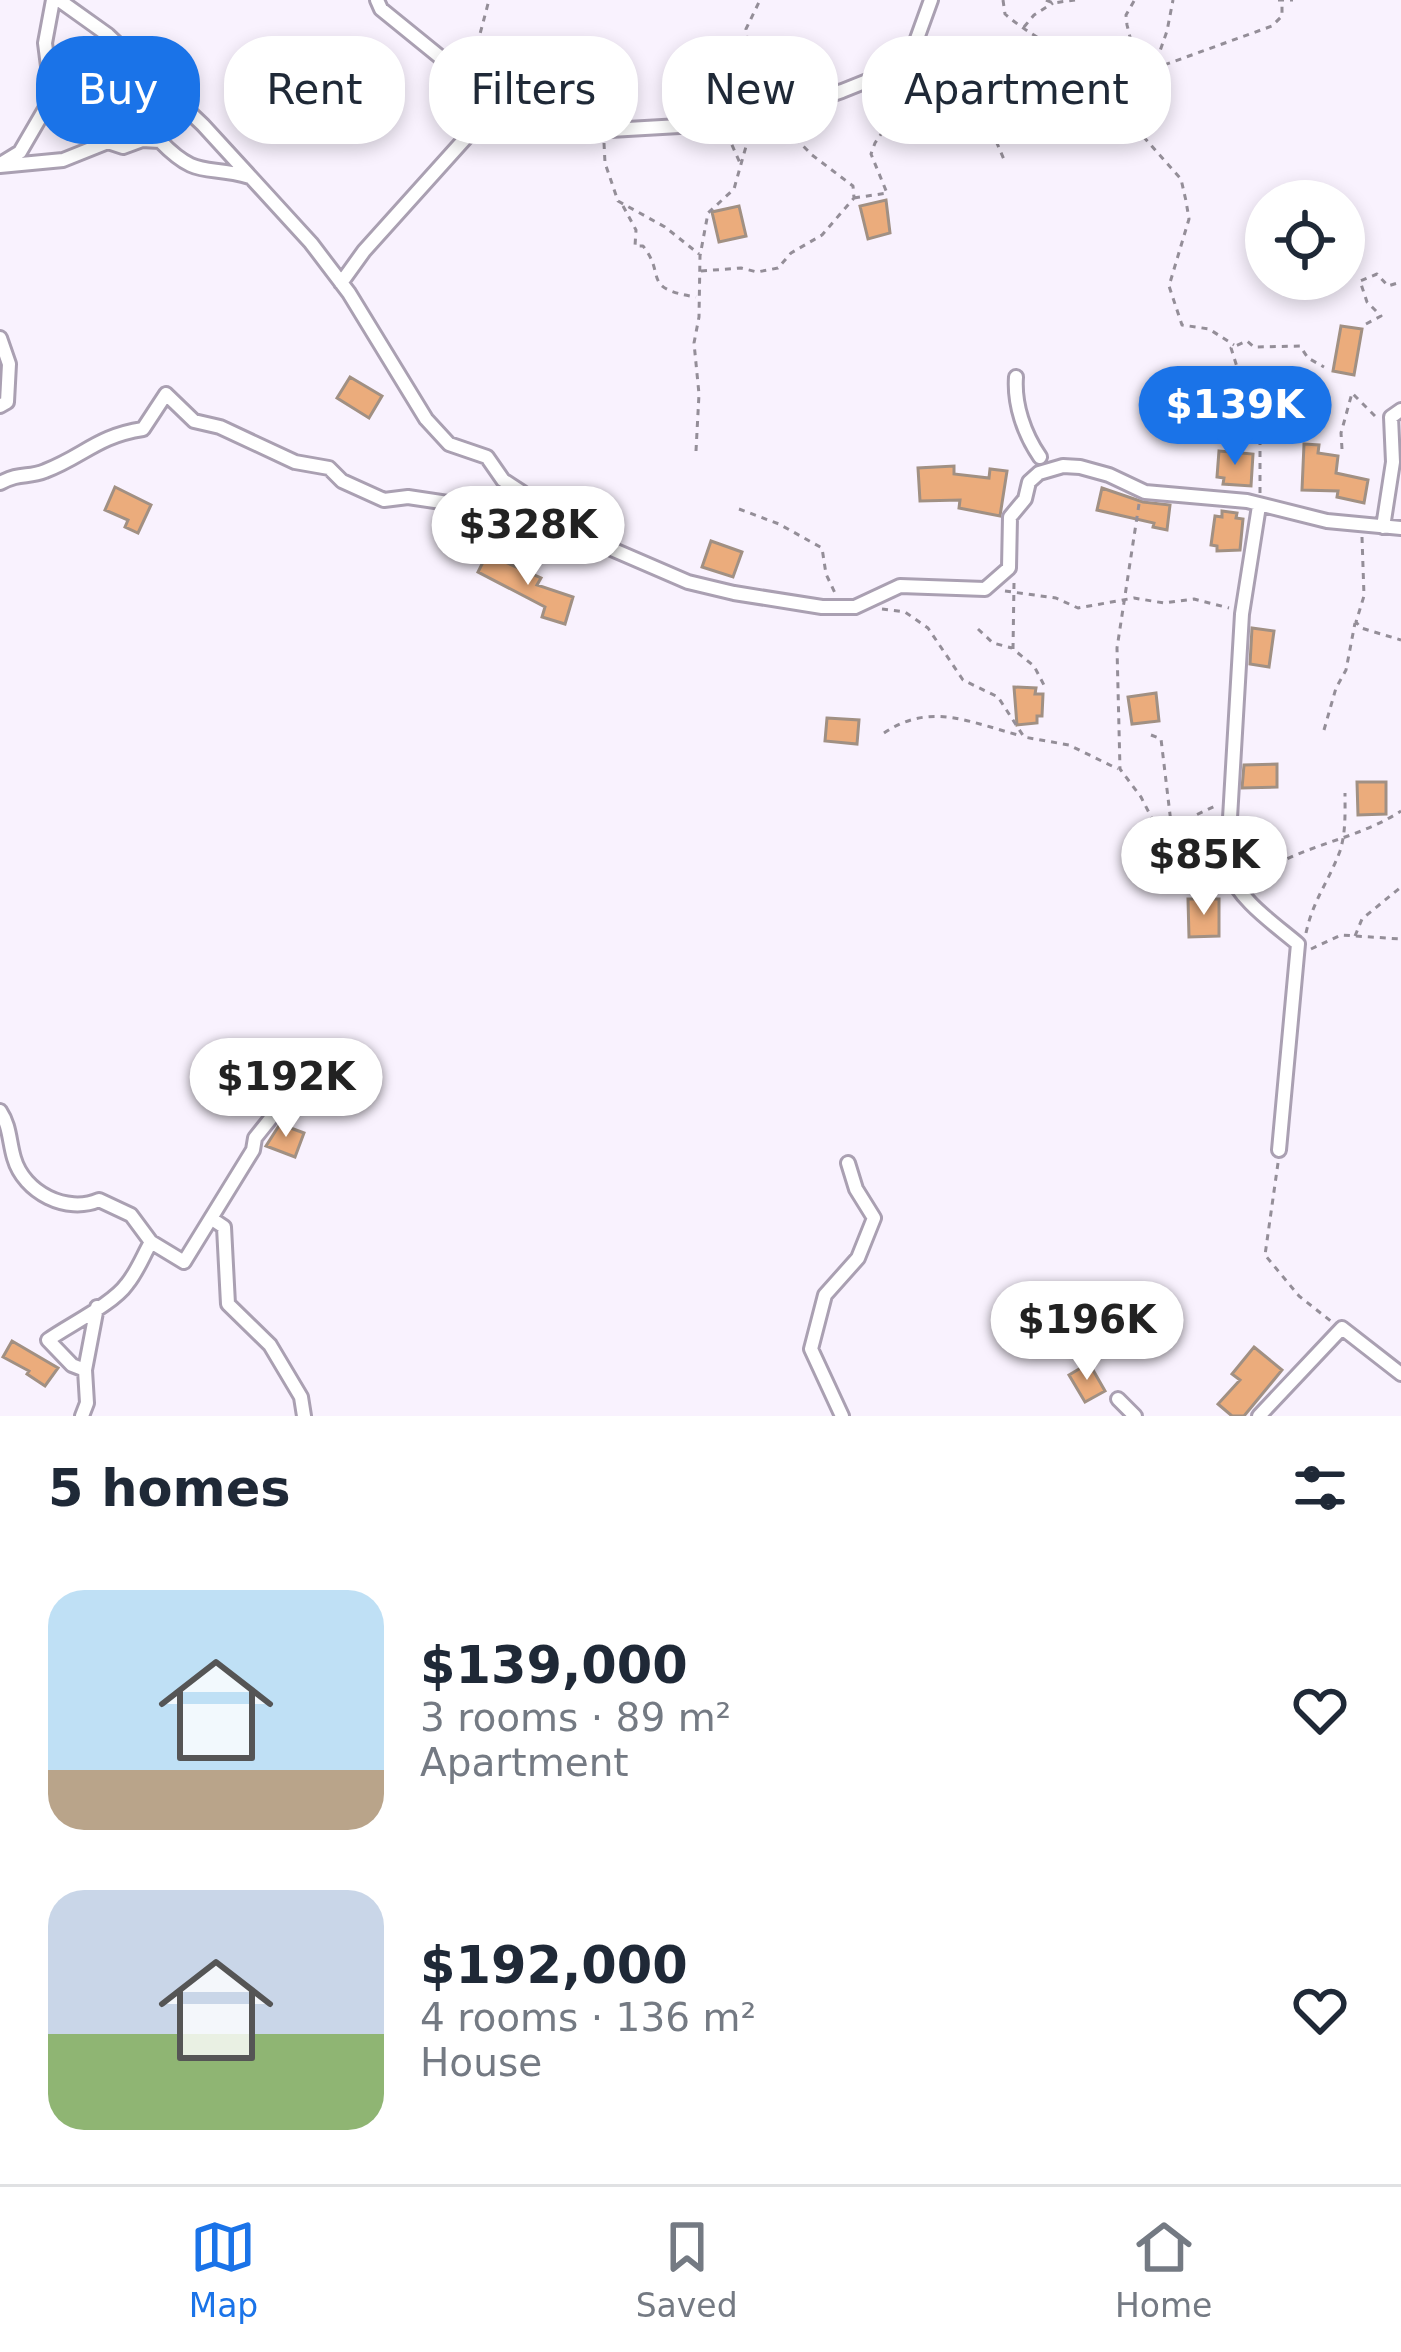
<!DOCTYPE html>
<html lang="en">
<head>
<meta charset="utf-8">
<style>
	body { margin:0; font-family:"DejaVu Sans",sans-serif; background:#f2f2f3; color:#1f2937; height:100vh; display:flex; flex-direction:column; font-size:45px; white-space:nowrap }
	* { box-sizing:border-box; margin:0 }
	p { font-size:39px; color:#747a83 }
	.icon { flex:none; width:66px; height:66px; fill:none; stroke:currentColor; stroke-width:2; stroke-linecap:round; stroke-linejoin:round }
	.map { position:relative; height:1416px; overflow:hidden }
	.details { display:flex; flex-direction:column; background:#fff; flex:1 }
	.details>* { flex:none }
	.banner { position:absolute; left:36px; top:36px; width:1329px; height:108px; display:flex; gap:24px }
	.buttons { position:absolute; left:1245px; top:180px; display:grid; gap:24px }
	.buttons a { display:grid; place-items:center; width:120px; height:120px; border-radius:50%; background:#fff; box-shadow:0 6px 18px #0003; font-size:60px }
	.price { position:absolute; translate:-50% -102px; padding:0 27px; border-radius:42px; background:#fff; color:#222; font-size:39px; line-height:78px; filter:drop-shadow(0 3px 6px #0008) }
	.price::after { content:''; position:absolute; left:50%; top:72px; width:36px; height:27px; margin-left:-18px; background:inherit; clip-path:polygon(0 0,100% 0,50% 100%) }
	.price.current { background:#1a73e8; color:#fff }
	ul { padding:0; list-style:none }
	li { display:flex; align-items:center; gap:36px; height:300px; padding:0 48px }
	li span { display:grid; place-items:center; flex:none; width:336px; height:240px; border-radius:36px; color:#555 }
	li>.icon { margin-inline-start:auto }
	span .icon { width:144px; height:144px; fill:#fffc; stroke-width:1 }
	li b { font-size:51px }
	h2 { display:flex; justify-content:space-between; align-items:center; height:144px; padding:0 48px; font-size:51px }
	.tag { padding:0 42px; border-radius:48px; background:#fff; box-shadow:0 6px 18px #0003; font-size:42px; line-height:108px }
	.tag.current { background:#1a73e8; color:#fff }
	.menu { display:flex; justify-content:space-around; align-items:center; height:168px; border-top:3px solid #e0e1e3; background:#fff; font-size:33px; color:#747a83 }
	.menu a { display:grid; justify-items:center; gap:6px }
	.menu .current { color:#1a73e8 }
	.map>svg:first-child { display:block }
</style>
</head>
<body>
<div class="map">
<svg width="1401" height="1416" viewBox="0 0 1401 1416">
	<rect width="100%" height="100%" fill="#f9f2fe"/>
	<path fill="#ebac7c" stroke="#a19083" stroke-width="3" d="M886,200L890,233L868,239L860,206Z
		M739,206L746,236L719,242L712,212Z
		M1341,326L1362,329L1354,375L1333,371Z
		M350,377L382,396L369,418L337,398Z
		M1304,444L1319,445L1318,453L1338,456L1336,473L1368,480L1364,503L1337,497L1338,491L1302,490Z
		M1219,451L1253,454L1251,486L1223,484L1224,478L1217,477Z
		M954,466V474L989,478L990,469L1007,471L1000,516L959,508L960,500L920,501L918,468Z
		M115,487L151,505L138,533L125,527L128,520L105,510Z
		M1102,488L1143,502L1170,505L1167,530L1153,527L1154,523L1097,510Z
		M1222,511L1237,513L1236,518L1243,519L1240,550L1217,551V546L1211,545L1215,516L1222,517Z
		M711,541L742,552L733,577L702,567Z
		M487,554L541,578L537,585L573,597L565,624L542,617L545,607L478,572Z
		M1252,628L1274,631L1269,667L1250,664Z
		M1014,687L1036,688L1035,694H1043L1042,716H1037V723L1017,725Z
		M1156,693L1159,721L1132,724L1128,697Z
		M827,718L859,720L857,744L825,741Z
		M1277,764V787L1242,788L1244,765Z
		M1357,782H1386V814L1358,815Z
		M1188,899H1219V936L1189,937Z
		M280,1124L304,1133L295,1157L266,1146Z
		M12,1341L58,1368L45,1386L27,1374L29,1371L3,1357Z
		M1254,1347L1282,1370L1244,1416H1232L1218,1404L1240,1380L1232,1374Z
		M1089,1363L1105,1391L1085,1402L1069,1375Z"/>
	<g fill="none" stroke-linecap="round" stroke-linejoin="round">
		<defs>
			<path id="minor" d="M59,0L108,35L203,125L311,243L349,293L426,419L449,444L487,457L503,480L523,493L529,512L550,513L586,538L688,582L734,593L822,607H855L900,586L985,589L1009,568L1010,517L1025,499L1029,482L1039,473L1063,466L1080,467L1109,475L1145,492L1247,501L1327,521L1401,528
				M377,0L381,9L445,61L483,86L500,109L526,122L593,131L714,124L770,103H807L842,91L872,79L914,47L931,0
				M2,163L20,152L52,97L45,43L53,0
				M0,166L63,160L108,142L123,147L142,140L160,141C198,180 205,164 250,177
				M341,283L364,251L480,122L500,109
				M0,338L9,364L7,402L0,406
				M1016,377C1014,404 1024,434 1040,457
				M0,483C20,472 28,478 45,471C84,456 97,436 143,429L166,394L194,421L220,427L295,462L329,468L342,481L384,500L408,497L461,505L515,501L527,510
				M1259,506L1242,614L1227,869C1240,901 1272,922 1298,944L1279,1150
				M1383,527L1393,462L1391,417L1401,410
				M0,1111C10,1126 9,1141 14,1158C24,1193 67,1214 99,1200L131,1215L151,1242C143,1256 137,1272 127,1284C113,1304 69,1325 48,1340L72,1365L85,1370L97,1307
				M212,1219L224,1227L228,1304L270,1345L301,1397L304,1416
				M151,1242L184,1262L253,1150L255,1138L271,1118
				M1118,1399L1135,1416
				M82,1416L87,1403L85,1370
				M842,1416L811,1349L825,1295L858,1258L874,1218L856,1189L848,1163
				M1259,1416L1342,1328L1401,1374"/>
		</defs>
		<use href="#minor" stroke="#aaa0b2" stroke-width="18"/>
		<path stroke="#948e98" stroke-width="3" stroke-dasharray="6 6" stroke-linecap="butt" d="M1003,0L1005,14C1031,37 1066,51 1092,75C1109,90 1114,115 1132,131L1167,31L1173,0
			M1046,0L1053,3L1075,0
			M1278,0H1293
			M1134,1L1126,15L1127,25L1143,89
			M1024,27L1034,15L1053,3
			M928,47L956,65L988,122L1005,162
			M478,68L475,53L489,0
			M1153,69L1272,26L1282,16V2
			M747,98L740,89L749,61L746,29L760,0
			M1133,132L1141,134L1181,179L1186,201L1189,219L1169,286L1182,325L1209,329L1234,345
			M727,134L740,163
			M604,143L605,163L618,201L665,227L699,254
			M854,198L887,193L871,154L875,143L919,78L929,67L946,60
			M623,206L636,230L635,246H643C667,276 640,288 696,297
			M701,271L741,268L757,272L778,268L791,253L822,235L854,198L853,186L812,155L773,115
			M1366,324L1381,316L1367,302L1360,281L1377,274L1388,286L1401,282
			M1224,442L1229,401L1239,381
			M1342,449L1341,433L1352,393L1376,417
			M696,451L699,394L694,343L699,317L700,256L708,213L734,189L752,125
			M1260,493V439L1231,348L1247,341L1254,347L1300,346L1308,358L1324,367
			M1139,504L1117,648L1120,769L1141,797L1165,844L1219,883
			M739,509L779,524L822,548L826,574L835,593
			M1362,537L1364,596L1356,622L1361,628L1401,640
			M1014,583L1013,649L1034,666L1045,687
			M1005,591L1056,598L1078,608L1134,598L1164,603L1194,599L1229,608
			M882,609L905,612L928,628L963,680L998,697L1024,737L1069,745L1118,769
			M978,629L993,643L1012,648
			M1324,730L1336,688L1346,670L1355,623
			M884,733C931,701 971,723 1022,736
			M1151,735L1161,739L1174,848
			M1174,842L1196,815L1215,806
			M1247,884C1292,845 1352,843 1401,811
			M1306,933C1313,900 1329,881 1340,851C1346,832 1345,813 1345,793
			M1355,936L1362,919L1401,887
			M1311,949L1341,935L1401,939
			M1278,1163L1265,1255L1299,1296L1332,1322"/>
		<use href="#minor" stroke="#fff" stroke-width="12"/>
	</g>
</svg>
<div class="buttons">
<a><svg class="icon" aria-label="locate" viewBox="0 0 24 24"><circle cx="12" cy="12" r="6"/><path d="M12 2v4M12 18v4M2 12h4M18 12h4"/></svg></a>
</div>
<b class="price current" style="left:1235px;top:468px">$139K</b>
<b class="price" style="left:528px;top:588px">$328K</b>
<b class="price" style="left:1204px;top:918px">$85K</b>
<b class="price" style="left:286px;top:1140px">$192K</b>
<b class="price" style="left:1087px;top:1383px">$196K</b>
<div class="banner">
<a class="tag current">Buy</a>
<a class="tag">Rent</a>
<a class="tag">Filters</a>
<a class="tag">New</a>
<a class="tag">Apartment</a>
</div>
</div>
<section class="details">
<h2>5 homes<svg class="icon" aria-label="filters" viewBox="0 0 24 24"><path d="M4 7h16M4 17h16"/><circle cx="9" cy="7" r="2"/><circle cx="15" cy="17" r="2"/></svg></h2>
<ul>
<li><span style="background:linear-gradient(#bfe0f5 75%,#b9a48a 0)"><svg class="icon" aria-label="home" viewBox="0 0 24 24"><path d="M3 11l9-7 9 7M6 9v11h12V9"/></svg></span><div><b>$139,000</b><p>3 rooms · 89 m²</p><p>Apartment</p></div><svg class="icon" aria-label="heart" viewBox="0 0 24 24"><path d="M12 20l-8-8c-3-5 5-10 8-4 3-6 11-1 8 4z"/></svg></li>
<li><span style="background:linear-gradient(#c9d6e8 60%,#8fb573 0)"><svg class="icon" aria-label="home" viewBox="0 0 24 24"><path d="M3 11l9-7 9 7M6 9v11h12V9"/></svg></span><div><b>$192,000</b><p>4 rooms · 136 m²</p><p>House</p></div><svg class="icon" aria-label="heart" viewBox="0 0 24 24"><path d="M12 20l-8-8c-3-5 5-10 8-4 3-6 11-1 8 4z"/></svg></li>
</ul>
</section>
<nav class="menu">
<a class="current"><svg class="icon" aria-label="map" viewBox="0 0 24 24"><path d="M3 6l6-2 6 2 6-2v14l-6 2-6-2-6 2zM9 4v14M15 6v14"/></svg>Map</a>
<a><svg class="icon" aria-label="saved" viewBox="0 0 24 24"><path d="M7 4h10v16l-5-4-5 4z"/></svg>Saved</a>
<a><svg class="icon" aria-label="home" viewBox="0 0 24 24"><path d="M3 11l9-7 9 7M6 9v11h12V9"/></svg>Home</a>
</nav>
</body>
</html>
